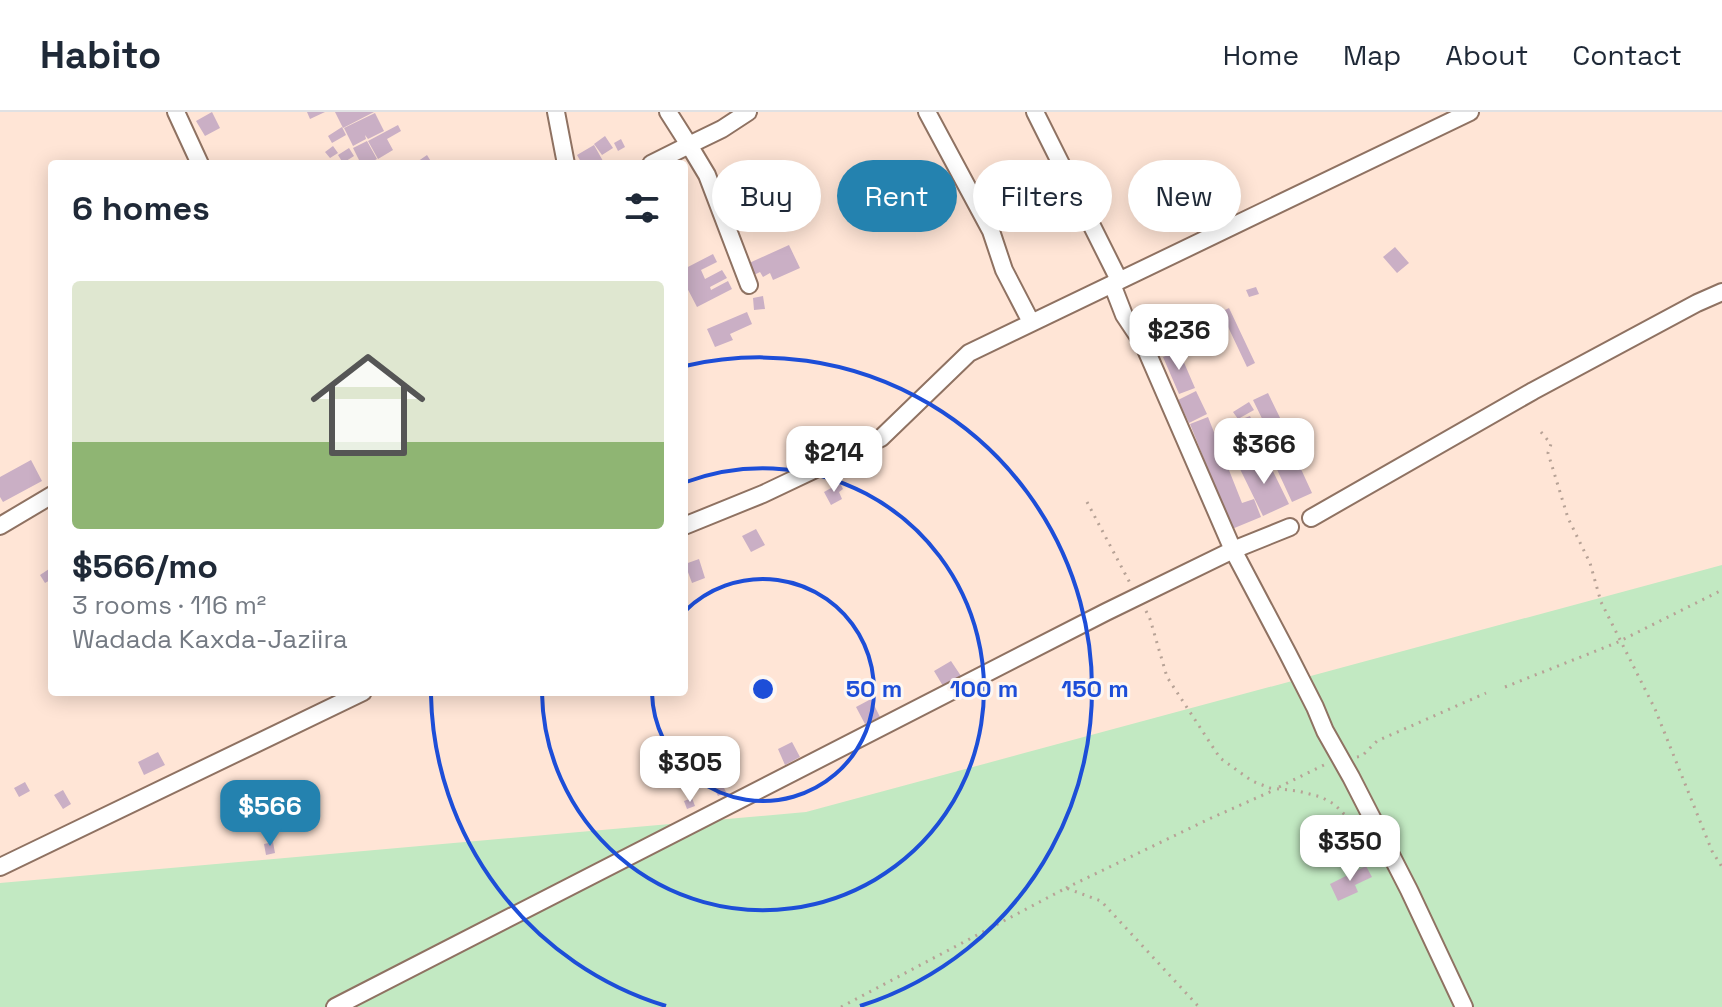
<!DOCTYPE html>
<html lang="en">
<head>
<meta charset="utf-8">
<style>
	body { margin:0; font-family:"Space Grotesk",sans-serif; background:#f6f6f7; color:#1f2937; height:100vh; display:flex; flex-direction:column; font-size:30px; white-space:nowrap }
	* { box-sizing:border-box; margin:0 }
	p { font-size:26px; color:#747a83 }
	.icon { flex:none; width:44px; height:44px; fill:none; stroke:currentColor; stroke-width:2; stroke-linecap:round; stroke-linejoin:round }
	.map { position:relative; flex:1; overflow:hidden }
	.sheet { position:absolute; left:48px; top:48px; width:640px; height:536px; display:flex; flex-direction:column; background:#fff; border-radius:8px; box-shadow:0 4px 20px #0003 }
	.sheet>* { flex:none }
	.hud { position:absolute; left:712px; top:48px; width:760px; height:72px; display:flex; gap:16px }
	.price { position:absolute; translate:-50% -68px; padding:0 18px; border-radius:16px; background:#fff; color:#222; font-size:26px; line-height:52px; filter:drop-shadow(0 2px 4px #0008) }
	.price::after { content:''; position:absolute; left:50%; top:48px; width:24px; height:18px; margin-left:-12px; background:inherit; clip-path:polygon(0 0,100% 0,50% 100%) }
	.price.active { background:#2482af; color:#fff }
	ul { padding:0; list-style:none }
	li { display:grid; align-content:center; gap:16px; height:424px; padding:0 24px }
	li span { display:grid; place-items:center; height:248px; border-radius:8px; color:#555 }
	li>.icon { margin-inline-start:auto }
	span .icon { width:144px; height:144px; fill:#fffc; stroke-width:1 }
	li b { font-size:34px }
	h2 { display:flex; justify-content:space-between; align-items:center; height:96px; padding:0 24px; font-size:34px }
	.chip { padding:0 28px; border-radius:36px; background:#fff; box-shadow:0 4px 20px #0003; font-size:28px; line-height:72px }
	.chip.active { background:#2482af; color:#fff }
	header { display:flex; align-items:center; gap:48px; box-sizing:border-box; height:112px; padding:0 40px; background:#fff; border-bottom:2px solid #e0e1e3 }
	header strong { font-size:38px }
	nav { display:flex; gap:44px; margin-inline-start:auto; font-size:28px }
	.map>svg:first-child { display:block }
</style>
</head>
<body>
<header>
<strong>Habito</strong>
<nav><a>Home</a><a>Map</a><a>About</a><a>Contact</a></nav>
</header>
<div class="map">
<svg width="1722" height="895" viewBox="0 0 1722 895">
	<rect width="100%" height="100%" fill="#ffe5d6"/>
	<path fill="#c2e9c2" d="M1722,453V895H0V771L806,700Z"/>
	<path fill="#caafc5" d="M212,0L220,16L205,24L196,9Z
		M307,0H325L310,7Z
		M335,0H374L343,16Z
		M375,1L384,19L368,27L365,23L366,27L353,34L344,16Z
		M398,13L401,19L387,27L393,38L378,47L368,29Z
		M342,15L346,23L332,31L328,24Z
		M605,24L613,36L602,43L594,32Z
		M621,27L625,35L618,39L614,31Z
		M367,29L377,47L367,52H361L353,36Z
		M594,33L603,49L596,52H582L577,43Z
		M333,34L338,41L330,46L325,40Z
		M349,36L354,44L343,51L338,43Z
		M427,43L432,51L414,52Z
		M789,133L800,156L773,168L770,161L763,165L760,160L752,164L747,152Z
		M1395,135L1409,151L1397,161L1383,145Z
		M713,142L717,150L701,158L705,167L722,158L727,166L710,175L711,178L728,169L732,177L697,195L684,170V157Z
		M1256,175L1259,182L1249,185L1246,178Z
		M763,184L765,197L754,198L753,186Z
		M1229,196L1255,251L1247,255L1221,200Z
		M747,200L752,212L730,222L733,228L715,235L707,217Z
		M1179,239L1195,276L1179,282L1163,245Z
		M1196,279L1207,302L1189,311L1178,288Z
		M1268,281L1284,314L1269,321L1253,288Z
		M1249,290L1254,298L1238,307L1233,300Z
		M1250,304L1265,342L1249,348L1234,310Z
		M1208,305L1242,391L1254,387L1261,405L1232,417L1190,312Z
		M1289,331L1312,381L1292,390L1269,340Z
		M1266,345L1289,392L1263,404L1240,357Z
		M31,348L42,369L3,390L0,385V365Z
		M840,371L843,377L839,380L842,387L831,393L824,380Z
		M756,417L765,433L751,440L742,424Z
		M699,447L705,466L692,471L685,452Z
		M49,457L52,461V467L45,471L40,463Z
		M951,549L961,564L943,574L934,559Z
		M871,587L880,605L865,612L856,595Z
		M792,630L800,645L785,653L778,637Z
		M158,640L165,653L144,663L138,650Z
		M25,670L30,679L19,685L14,676Z
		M722,672L726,680L718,684L714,676Z
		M63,678L71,692L63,697L54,683Z
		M692,686L695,694L687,697L684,689Z
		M273,730L275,741L266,743L264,732Z
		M1366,754L1372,765L1355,773L1358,780L1338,789L1330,772Z"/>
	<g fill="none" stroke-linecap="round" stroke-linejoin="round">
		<defs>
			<path id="minor" d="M176,0L200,52
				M556,0L566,52
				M668,0L689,33L722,17L748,0
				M927,0L991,119L1004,158L1031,210
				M1035,0L1119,168
				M651,52L689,33L707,63L749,173
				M1112,172L1124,203L1144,233L1233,438L1288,542L1315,595L1325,619L1351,665L1409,778L1464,895
				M1311,406L1533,279L1697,191L1722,180
				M0,414L52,383
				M684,414L763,382L881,326L969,241L1470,0
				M0,755L363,580
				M335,895L1106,500L1233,438L1290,415"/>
		</defs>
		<use href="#minor" stroke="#8f7262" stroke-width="20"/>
		<path stroke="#b7a296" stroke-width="3" stroke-dasharray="2 6" stroke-linecap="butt" d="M1541,320L1551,332L1548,341L1568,406L1590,451L1601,490L1655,597L1712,739L1722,755
			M1087,390L1130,471
			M1146,499L1150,507L1167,565L1220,646L1252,669L1270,676L1298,679L1321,685L1334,692L1345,703L1365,729
			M1505,575L1616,531L1722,478
			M1357,645L1362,644L1377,629L1486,581
			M1279,675L1326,652
			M1066,776L1209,707L1272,679
			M841,895L1066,776L1101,789L1199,895"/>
		<use href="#minor" stroke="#fff" stroke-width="16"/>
	</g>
	<g fill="none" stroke="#1d4ed8" stroke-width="4">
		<path d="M685 499A111 111 0 1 1 652 581"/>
		<path d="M686 370A221 221 0 1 1 542 581"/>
		<path d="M666 894A332 332 0 0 1 431 583M685 254A332 332 0 0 1 860 894"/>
	</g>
	<circle cx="763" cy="577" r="12" fill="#1d4ed8" stroke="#fdf7f3" stroke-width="4"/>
	<g font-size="24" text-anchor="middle" font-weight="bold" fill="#1d4ed8" stroke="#fdf7f3" stroke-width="6" stroke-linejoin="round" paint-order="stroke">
		<text x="874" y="585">50 m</text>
		<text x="984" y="585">100 m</text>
		<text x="1095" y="585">150 m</text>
	</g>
</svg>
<b class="price" style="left:1179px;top:260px">$236</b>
<b class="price" style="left:1264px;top:374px">$366</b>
<b class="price" style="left:834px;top:382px">$214</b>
<b class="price" style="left:690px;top:692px">$305</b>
<b class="price active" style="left:270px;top:736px">$566</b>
<b class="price" style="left:1350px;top:771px">$350</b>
<div class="hud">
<a class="chip">Buy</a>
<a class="chip active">Rent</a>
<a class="chip">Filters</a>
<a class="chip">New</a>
</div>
<section class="sheet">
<h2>6 homes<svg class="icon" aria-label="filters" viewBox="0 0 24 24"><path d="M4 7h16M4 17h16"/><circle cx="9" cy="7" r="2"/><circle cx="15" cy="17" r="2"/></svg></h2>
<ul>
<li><span style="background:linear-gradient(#dfe7d0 65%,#8fb573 0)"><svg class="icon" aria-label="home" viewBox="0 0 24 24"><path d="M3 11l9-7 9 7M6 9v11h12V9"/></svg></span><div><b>$566/mo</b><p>3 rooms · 116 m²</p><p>Wadada Kaxda-Jaziira</p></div></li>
</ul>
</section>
</div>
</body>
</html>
